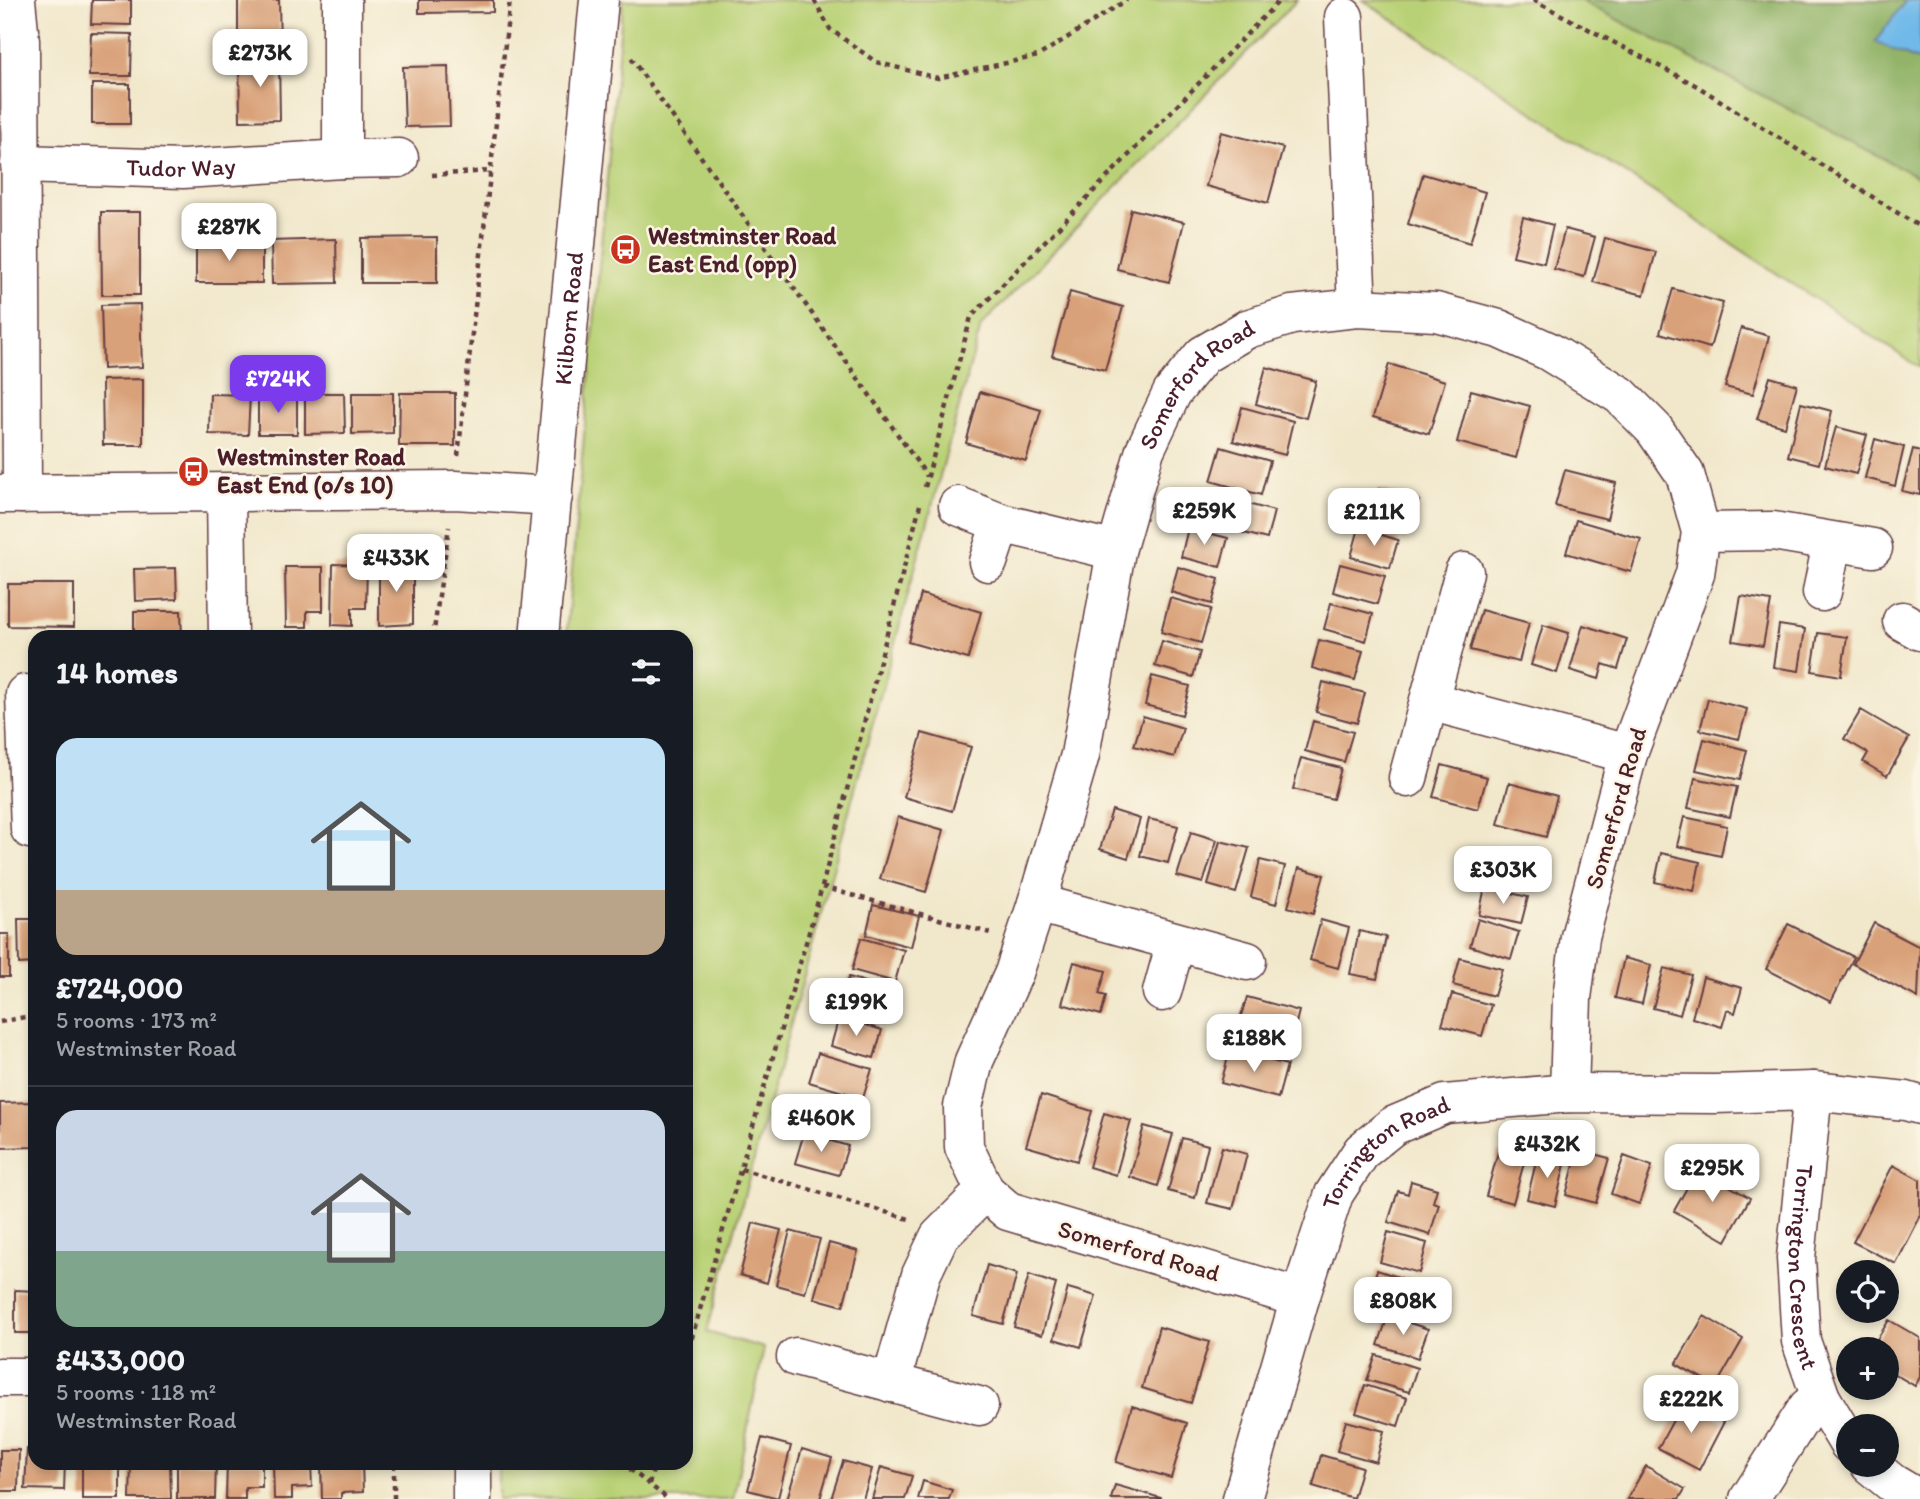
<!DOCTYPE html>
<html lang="en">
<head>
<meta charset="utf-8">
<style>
	body { margin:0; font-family:Itim,sans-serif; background:#20242c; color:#f1f3f6; height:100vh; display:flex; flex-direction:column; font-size:26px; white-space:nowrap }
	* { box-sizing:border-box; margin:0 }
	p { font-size:23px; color:#9ea1a6 }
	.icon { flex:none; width:38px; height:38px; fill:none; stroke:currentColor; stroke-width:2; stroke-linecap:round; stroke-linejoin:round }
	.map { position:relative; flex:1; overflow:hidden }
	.details { position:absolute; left:28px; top:630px; width:665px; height:840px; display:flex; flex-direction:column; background:#171b24; border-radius:21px; box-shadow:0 4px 10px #0003 }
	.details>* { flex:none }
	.buttons { position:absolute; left:1836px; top:1260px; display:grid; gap:14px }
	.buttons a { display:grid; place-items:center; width:63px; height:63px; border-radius:50%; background:#171b24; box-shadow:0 4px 10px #0003; font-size:35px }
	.price { position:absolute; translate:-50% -60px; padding:0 16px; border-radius:14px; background:#fff; color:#222; font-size:23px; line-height:46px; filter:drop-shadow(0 2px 4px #0008) }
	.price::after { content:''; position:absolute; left:50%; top:42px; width:21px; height:16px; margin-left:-10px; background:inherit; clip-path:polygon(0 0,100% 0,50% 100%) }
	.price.on { background:#7c3aed; color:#fff }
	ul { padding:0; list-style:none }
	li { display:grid; align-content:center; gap:14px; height:371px; padding:0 28px }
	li+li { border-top:2px solid #363941 }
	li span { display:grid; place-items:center; height:217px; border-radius:21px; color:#555 }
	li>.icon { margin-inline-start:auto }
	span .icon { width:126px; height:126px; fill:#fffc; stroke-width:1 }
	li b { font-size:30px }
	h2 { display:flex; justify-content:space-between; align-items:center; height:84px; padding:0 28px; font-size:30px }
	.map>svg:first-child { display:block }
</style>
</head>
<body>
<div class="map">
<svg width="1920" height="1499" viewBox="0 0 1920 1499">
	<rect width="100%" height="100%" fill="#fcf5e5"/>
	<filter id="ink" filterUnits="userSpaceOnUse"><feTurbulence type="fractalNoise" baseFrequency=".0143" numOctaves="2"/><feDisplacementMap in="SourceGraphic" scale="14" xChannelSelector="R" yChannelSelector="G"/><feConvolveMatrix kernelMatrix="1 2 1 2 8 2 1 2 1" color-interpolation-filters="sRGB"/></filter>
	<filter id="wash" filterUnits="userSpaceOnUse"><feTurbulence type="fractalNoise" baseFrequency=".00686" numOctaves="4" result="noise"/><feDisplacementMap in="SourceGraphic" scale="28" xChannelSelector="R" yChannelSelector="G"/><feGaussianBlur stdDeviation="1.57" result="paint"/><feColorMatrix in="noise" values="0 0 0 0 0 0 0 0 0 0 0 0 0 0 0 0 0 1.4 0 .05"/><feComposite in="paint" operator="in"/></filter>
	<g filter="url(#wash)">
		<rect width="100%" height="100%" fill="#f1e8cc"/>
		<path fill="#b9d176" stroke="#827850" stroke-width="2" d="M623,0H1297L981,326L707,1332L764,1348L733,1499H498V1463H686V637H566Z
			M1363,0H1580L1920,178V368Z"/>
		<path fill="#92b367" stroke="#6e6949" stroke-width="2" d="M1580,0H1920V178Z"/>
		<path fill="#71b9e9" stroke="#5e6c8a" stroke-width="2" d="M1906,0H1920V61L1875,42Z"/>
		<g id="blocks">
			<path fill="#d9a179" d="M92,0H131V25L91,24Z
				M238,0H279L280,46H238Z
				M419,0H493V12L419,13Z
				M91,33L132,34L131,76H89Z
				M279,56L280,120L240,121L239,57Z
				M448,66L450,126L405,127L403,67Z
				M92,84H130V124H92Z
				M1221,132L1283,148L1268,203L1206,186Z
				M1423,174L1485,192L1470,243L1408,224Z
				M1131,209L1184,222L1169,282L1117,269Z
				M101,212H140V295H102Z
				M1523,217L1553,225L1544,263L1513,256Z
				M1565,229L1595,237L1584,277L1554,269Z
				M437,237V283H361V238Z
				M1605,238L1656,252L1644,295L1593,282Z
				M336,239L337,283L272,284L271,241Z
				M262,242V283H196V243Z
				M1673,289L1723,303L1710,348L1660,333Z
				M1070,292L1123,307L1105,370L1052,356Z
				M140,304L142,367L103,369L101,305Z
				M1741,328L1769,336L1753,394L1725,387Z
				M1389,364L1445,381L1429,434L1373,417Z
				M1266,367L1316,381L1306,418L1256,404Z
				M1770,377L1797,385L1785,427L1757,419Z
				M143,379V445H103L102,380Z
				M1471,390L1530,406L1516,458L1457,442Z
				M980,392L1041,410L1026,461L966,443Z
				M305,393H344L345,433L305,434Z
				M352,393H393V433L352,434Z
				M400,393H455V446H399Z
				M210,394L250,395L248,435L209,434Z
				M297,395V434H258V396Z
				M1801,403L1832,411L1819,464L1788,456Z
				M1242,407L1293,421L1285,455L1233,441Z
				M1836,427L1867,435L1856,474L1825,466Z
				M1875,439L1904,447L1895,486L1865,478Z
				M1221,447L1270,461L1261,495L1211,481Z
				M1913,449L1920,451V495L1902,491Z
				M1565,470L1616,483L1607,519L1555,506Z
				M1379,489L1419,501L1410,530L1370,519Z
				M1199,491L1274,511L1267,539L1191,519Z
				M1576,520L1641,539L1631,572L1566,553Z
				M1188,528L1228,538L1220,567L1181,557Z
				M1359,528L1398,540L1390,568L1351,557Z
				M379,563H413V624L379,626Z
				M333,564L367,565L366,608H352V626L332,625Z
				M1340,564L1385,576L1377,604L1333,592Z
				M285,567H323V611H307V627H286Z
				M1178,567L1219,579L1212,604L1171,592Z
				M176,568L177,599L135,601L134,569Z
				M8,584H74V627L8,626Z
				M921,594L981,612L968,659L908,642Z
				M1741,596L1771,601L1763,646L1733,641Z
				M1170,598L1211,609L1201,643L1161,632Z
				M1331,603L1373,614L1366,641L1324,629Z
				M1481,610L1529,623L1519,662L1470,650Z
				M134,611H181L182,637H134Z
				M1543,625L1569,633L1557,673L1531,665Z
				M1583,625L1627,639L1618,669L1603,664L1599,679L1570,670Z
				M1779,625L1805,629L1799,671L1773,667Z
				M1818,633L1847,637L1841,676L1812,671Z
				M1319,640L1363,651L1355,680L1312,668Z
				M1162,641L1200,652L1193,677L1155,666Z
				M1152,676L1190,686L1182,715L1145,705Z
				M1323,682L1365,693L1357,723L1316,712Z
				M1708,699L1747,709L1739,739L1700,730Z
				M1861,710L1909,738L1887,776L1863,762L1868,753L1844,739Z
				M1143,716L1183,728L1174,757L1134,746Z
				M1313,721L1353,732L1344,762L1305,751Z
				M922,733L971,747L952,811L904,797Z
				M1704,739L1747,750L1740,780L1696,770Z
				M1301,758L1341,768L1333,799L1293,789Z
				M1442,765L1487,777L1478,809L1433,797Z
				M1695,778L1737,787L1730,817L1688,808Z
				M1509,783L1557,796L1546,837L1498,824Z
				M1112,810L1140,819L1128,858L1100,849Z
				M898,817L944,830L926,892L880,879Z
				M1684,817L1727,826L1721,856L1677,846Z
				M1149,819L1178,826L1168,863L1140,856Z
				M1191,832L1217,840L1203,883L1177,876Z
				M1220,841L1249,848L1236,893L1208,885Z
				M1661,853L1700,862L1694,891L1655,882Z
				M1260,860L1285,866L1276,904L1251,897Z
				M1299,868L1324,875L1313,914L1288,907Z
				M1485,887L1528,897L1521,924L1479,915Z
				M873,905L919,916L911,947L866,935Z
				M18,919H35V963L19,964Z
				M1478,919L1519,932L1511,959L1470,946Z
				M1321,920L1349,928L1338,968L1310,960Z
				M1874,923L1920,947L1918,998L1853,964Z
				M1788,924L1854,957L1831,1002L1766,969Z
				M1359,931L1386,937L1377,979L1350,974Z
				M0,934H9V977H0Z
				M861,938L904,950L895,982L852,970Z
				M1460,958L1502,969L1494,996L1453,985Z
				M1624,958L1651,965L1642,1004L1615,998Z
				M1074,962L1106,971L1099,994L1106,996L1101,1015L1062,1004Z
				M1664,968L1691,975L1680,1015L1653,1008Z
				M849,977L895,991L886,1022L840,1008Z
				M1703,977L1742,988L1735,1013L1727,1010L1722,1027L1692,1018Z
				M1452,994L1491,1005L1482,1036L1442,1025Z
				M1247,997L1299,1011L1291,1043L1237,1028Z
				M839,1017L882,1030L874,1058L831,1046Z
				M1230,1050L1287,1065L1278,1098L1221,1083Z
				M818,1053L872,1069L863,1098L809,1082Z
				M816,1094L859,1106L851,1137L808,1125Z
				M1041,1095L1092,1111L1077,1161L1026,1146Z
				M35,1102V1147L0,1148V1103Z
				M1104,1113L1131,1121L1116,1175L1089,1167Z
				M1144,1126L1173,1134L1158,1186L1130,1177Z
				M804,1133L848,1146L839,1175L795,1163Z
				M1182,1138L1208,1145L1195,1198L1168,1191Z
				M1222,1147L1247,1154L1233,1209L1207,1203Z
				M1578,1150L1609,1158L1596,1203L1566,1195Z
				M1498,1152L1525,1159L1513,1203L1486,1196Z
				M1538,1154L1566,1160L1555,1206L1527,1199Z
				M1624,1156L1652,1166L1639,1204L1611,1194Z
				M1893,1165L1920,1180V1217L1896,1264L1853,1242Z
				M1698,1168L1750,1198L1726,1241L1674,1211Z
				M1411,1181L1437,1189L1433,1202L1439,1204L1430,1235L1388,1222L1398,1191L1408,1194Z
				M753,1223L781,1230L767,1283L740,1275Z
				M790,1231L820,1239L805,1293L776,1285Z
				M1388,1232L1427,1243L1419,1273L1380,1262Z
				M829,1243L858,1251L843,1306L814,1298Z
				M987,1265L1017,1274L1003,1324L973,1316Z
				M1377,1270L1416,1283L1406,1313L1367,1301Z
				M1029,1275L1056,1284L1042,1335L1014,1327Z
				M1068,1288L1096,1296L1081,1347L1054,1339Z
				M15,1290L35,1291V1333H15Z
				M1388,1316L1428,1329L1418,1358L1378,1345Z
				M1704,1316L1743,1339L1716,1386L1676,1364Z
				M1889,1320L1920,1338V1377L1915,1386L1886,1369V1349H1871Z
				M1159,1327L1209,1342L1191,1403L1142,1388Z
				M1376,1355L1417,1368L1409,1392L1367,1380Z
				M1365,1385L1407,1398L1398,1426L1356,1413Z
				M1684,1400L1724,1422L1699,1470L1658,1448Z
				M1132,1406L1187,1423L1171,1478L1116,1462Z
				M1346,1421L1384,1431L1376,1462L1337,1451Z
				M762,1438L791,1446L778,1498L748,1490Z
				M27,1449H35V1463H65L64,1490L25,1489Z
				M802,1449L832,1458L820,1499H787Z
				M0,1450H19L18,1491H0Z
				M1321,1455L1362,1467L1353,1498L1313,1486Z
				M843,1461L872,1469L863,1499H831Z
				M82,1463H120V1499H82Z
				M131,1463H170L171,1499H130Z
				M177,1463H216L215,1499H177Z
				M227,1463H262V1487H245V1499H226Z
				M273,1463H311L312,1487L292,1488V1499H274Z
				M321,1463H362L363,1492L341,1493V1499H322Z
				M1646,1466L1685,1489L1679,1499H1627Z
				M881,1467L912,1476L905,1499H872Z
				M923,1481L952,1490L949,1499H918Z
				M1115,1485L1161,1498V1499H1111Z"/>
		</g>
	</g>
	<g filter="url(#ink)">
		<use href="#blocks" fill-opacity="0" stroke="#633d43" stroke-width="2"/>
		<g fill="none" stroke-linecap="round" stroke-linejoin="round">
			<defs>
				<g id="minor">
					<path d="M16,0L20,41L22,494"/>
					<path d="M1344,17L1357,308"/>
					<path d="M342,159V0"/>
					<path id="s1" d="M20,164L183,169L342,159L399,158"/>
					<path d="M226,493L228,637"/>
					<path d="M0,494L455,490L553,496"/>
					<path d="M958,506L1001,523L1116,551"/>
					<path d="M1701,532L1773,531L1873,548"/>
					<path d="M988,562L1001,523"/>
					<path d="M1822,592L1832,543"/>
					<path d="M1902,621L1920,631"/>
					<path id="s2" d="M539,637L599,0"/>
					<path d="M25,694L30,829L35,828"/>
					<path d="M1429,701L1628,754"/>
					<path d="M1408,778L1464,572"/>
					<path d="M1037,903L1247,961"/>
					<path d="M1162,992L1176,942"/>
					<path id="s3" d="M1813,1091L1796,1258L1801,1341L1821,1398L1848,1443"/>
					<path id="s4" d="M1300,1298L1008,1211L985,1191L964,1147L963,1107L974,1061L1014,973L1037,903L1080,755L1116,551L1145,450L1172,393L1203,355L1247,329L1292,315L1357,308L1436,312L1499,329L1548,351L1620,395L1654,429L1685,474L1701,532L1695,574L1628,754L1580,937L1572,998L1569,1093"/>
					<path d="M796,1357L979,1406"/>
					<path d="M0,1377H35"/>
					<path d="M891,1383L921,1275L939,1237L985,1191"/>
					<path d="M472,1463V1499"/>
					<path d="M1870,1465L1892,1483L1919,1499"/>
					<path id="s5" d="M1242,1499L1300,1298L1334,1194L1362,1151L1393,1126L1445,1104L1569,1093L1715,1094L1813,1091L1906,1101L1920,1105"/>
					<path d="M1749,1499L1808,1407L1821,1398"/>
				</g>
			</defs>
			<use href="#minor" stroke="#633d43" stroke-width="41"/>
			<path stroke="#633d43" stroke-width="4.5" stroke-dasharray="5 5" stroke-linecap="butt" d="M814,0L830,29L876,62L938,78L1038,56L1127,0
				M1533,0L1697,86L1920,227
				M631,58L927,476
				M432,175L489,171
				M458,456L510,0
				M925,487L971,317L1280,0
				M433,637L449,527
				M822,887L990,933
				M0,1022L35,1015
				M741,1169L909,1219
				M686,1358L822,887L920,505
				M622,1463L668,1499
				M649,1484L655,1463
				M394,1499V1463"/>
			<use href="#minor" stroke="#fff" stroke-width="38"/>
		</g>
	</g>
	<defs>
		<symbol id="bus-disc" viewBox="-11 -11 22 22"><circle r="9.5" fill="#c8321e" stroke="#fcf5e5"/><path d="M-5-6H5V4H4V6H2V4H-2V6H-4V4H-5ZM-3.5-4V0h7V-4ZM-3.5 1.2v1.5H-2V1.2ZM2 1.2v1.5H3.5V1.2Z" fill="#fff"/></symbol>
	</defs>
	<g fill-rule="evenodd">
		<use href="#bus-disc" x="608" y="232" width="35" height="35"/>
		<use href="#bus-disc" x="176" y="454" width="35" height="35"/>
	</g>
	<g text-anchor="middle" stroke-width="5" stroke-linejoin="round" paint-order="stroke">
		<g font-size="24" fill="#4a1f2b" stroke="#fcf5e5">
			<text dy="8" stroke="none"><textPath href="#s1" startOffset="161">Tudor Way</textPath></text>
			<text dy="8" stroke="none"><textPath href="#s2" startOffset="320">Kilborn Road</textPath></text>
			<text dy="8" stroke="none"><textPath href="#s4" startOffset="1194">Somerford Road</textPath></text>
			<text transform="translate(1616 808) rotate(-74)" y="8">Somerford Road</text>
			<text dy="8" stroke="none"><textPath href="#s5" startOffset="387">Torrington Road</textPath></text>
			<text transform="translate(1139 1251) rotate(16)" y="8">Somerford Road</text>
			<text dy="8" stroke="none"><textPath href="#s3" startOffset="177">Torrington Crescent</textPath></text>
		</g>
		<g font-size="24" font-weight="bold" fill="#4a1f2b" stroke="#fcf5e5" text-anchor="start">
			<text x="648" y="244">Westminster Road<tspan x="648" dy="28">East End (opp)</tspan></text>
			<text x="217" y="465">Westminster Road<tspan x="217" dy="28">East End (o/s 10)</tspan></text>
		</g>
	</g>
</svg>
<div class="buttons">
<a><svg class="icon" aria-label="locate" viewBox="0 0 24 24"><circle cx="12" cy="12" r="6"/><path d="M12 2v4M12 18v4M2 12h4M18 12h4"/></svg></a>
<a>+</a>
<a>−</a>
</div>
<b class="price" style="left:260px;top:89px">£273K</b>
<b class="price" style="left:229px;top:263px">£287K</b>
<b class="price on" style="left:278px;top:415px">£724K</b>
<b class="price" style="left:1204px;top:547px">£259K</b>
<b class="price" style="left:1374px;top:548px">£211K</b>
<b class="price" style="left:396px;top:594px">£433K</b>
<b class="price" style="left:1503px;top:906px">£303K</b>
<b class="price" style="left:856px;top:1038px">£199K</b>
<b class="price" style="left:1254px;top:1074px">£188K</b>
<b class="price" style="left:821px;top:1154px">£460K</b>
<b class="price" style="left:1547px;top:1180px">£432K</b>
<b class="price" style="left:1712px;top:1204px">£295K</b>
<b class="price" style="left:1403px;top:1337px">£808K</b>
<b class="price" style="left:1691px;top:1435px">£222K</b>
<section class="details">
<h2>14 homes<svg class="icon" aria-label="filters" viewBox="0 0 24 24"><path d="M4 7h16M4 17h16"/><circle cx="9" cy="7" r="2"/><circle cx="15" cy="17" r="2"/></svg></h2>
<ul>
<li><span style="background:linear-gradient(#bfe0f5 70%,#b9a48a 0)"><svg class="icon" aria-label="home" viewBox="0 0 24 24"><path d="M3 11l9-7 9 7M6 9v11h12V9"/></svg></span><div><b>£724,000</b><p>5 rooms · 173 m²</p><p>Westminster Road</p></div></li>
<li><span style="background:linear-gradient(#c9d6e8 65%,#7fa58c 0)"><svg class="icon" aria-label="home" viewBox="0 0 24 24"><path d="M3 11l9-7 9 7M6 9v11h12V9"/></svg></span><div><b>£433,000</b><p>5 rooms · 118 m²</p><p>Westminster Road</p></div></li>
</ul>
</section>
</div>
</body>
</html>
